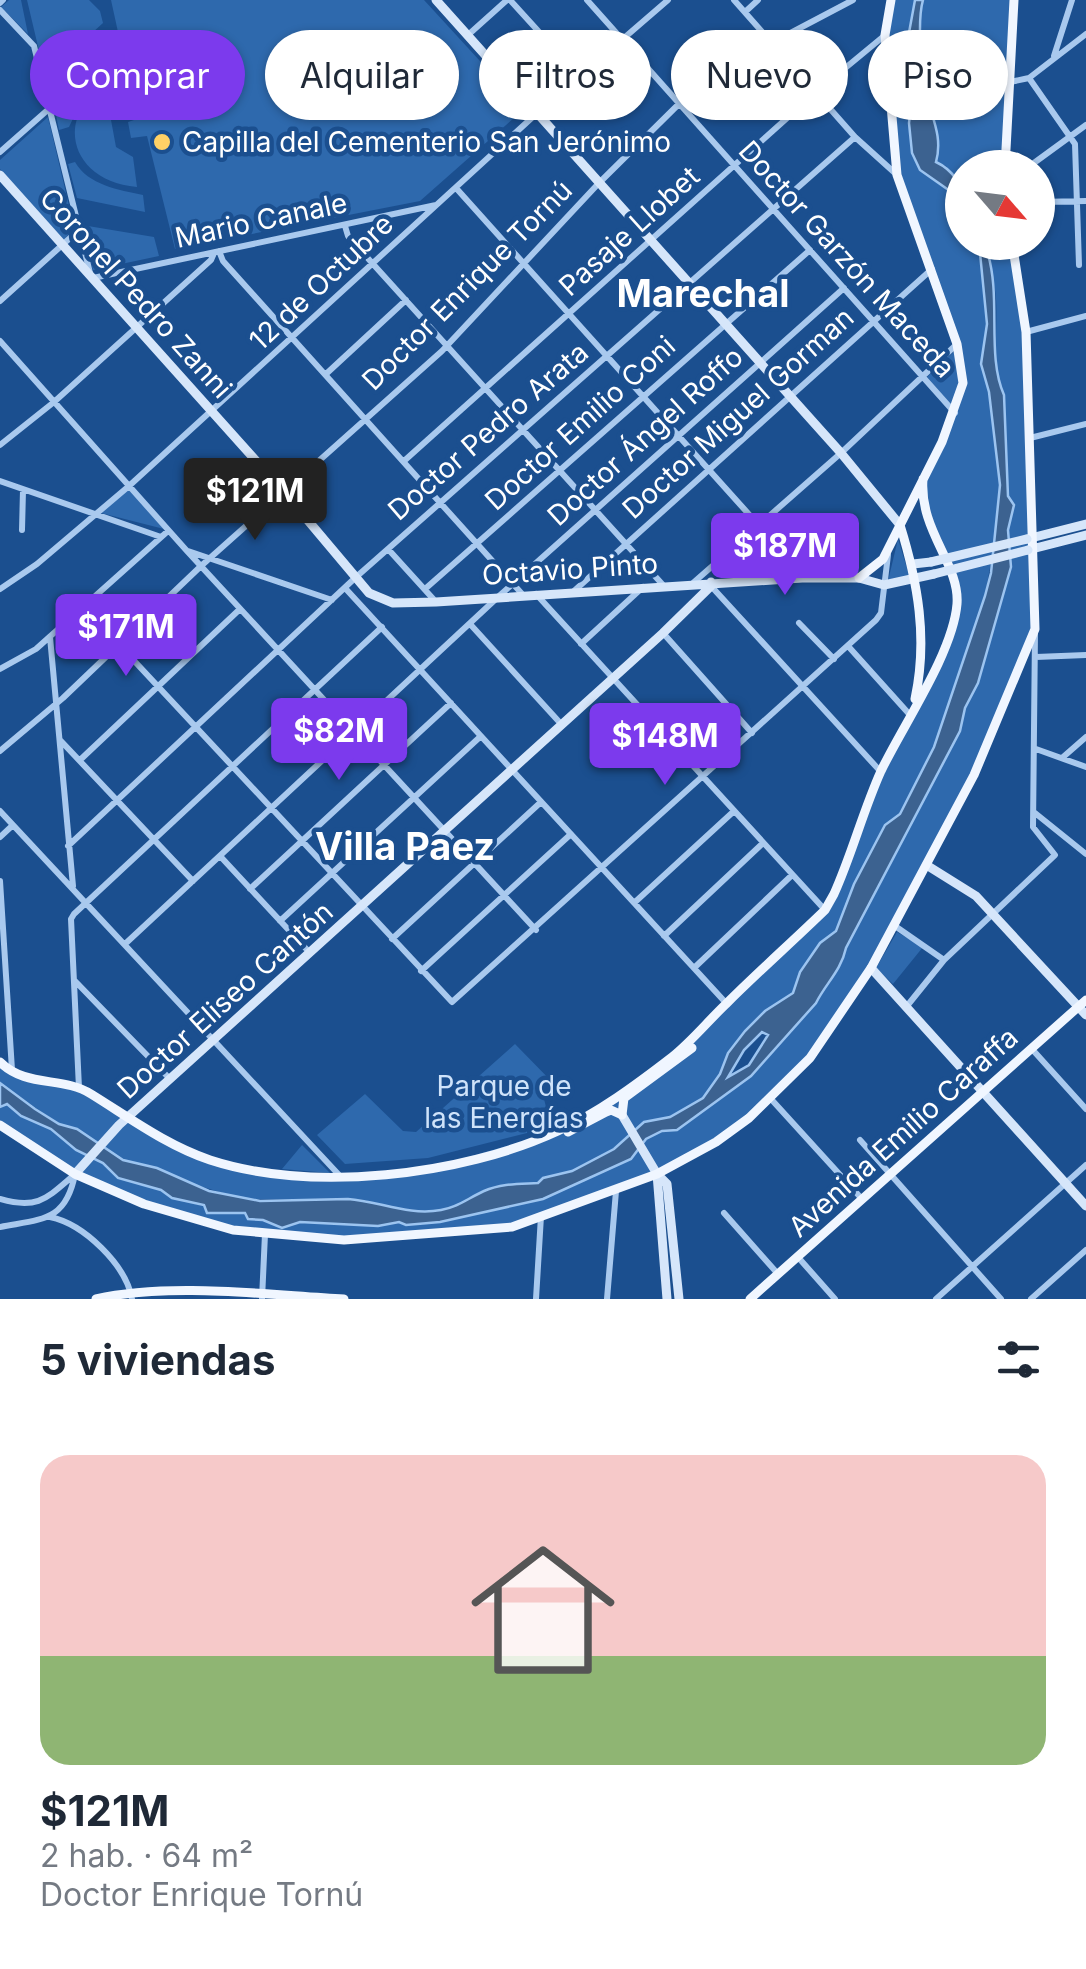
<!DOCTYPE html>
<html lang="es">
<head>
<meta charset="utf-8">
<style>
	body { margin:0; font-family:Inter,sans-serif; background:#f6f6f7; color:#1f2937; height:100vh; display:flex; flex-direction:column; font-size:38px; white-space:nowrap }
	* { box-sizing:border-box; margin:0 }
	p { font-size:32px; color:#747a83 }
	.icon { flex:none; width:55px; height:55px; fill:none; stroke:currentColor; stroke-width:2; stroke-linecap:round; stroke-linejoin:round }
	.map { position:relative; height:1299px; overflow:hidden }
	.panel { display:flex; flex-direction:column; background:#fff; flex:1 }
	.panel>* { flex:none }
	.hud { position:absolute; left:30px; top:30px; width:1028px; height:90px; display:flex; gap:20px }
	.needle { width:65px; rotate:118deg }
	.controls { position:absolute; left:945px; top:150px; display:grid; gap:20px }
	.controls a { display:grid; place-items:center; width:110px; height:110px; border-radius:50%; background:#fff; box-shadow:0 2px 8px #0004; font-size:50px }
	.price { position:absolute; translate:-50% -85px; padding:0 22px; border-radius:10px; background:#7c3aed; color:#fff; font-size:32px; line-height:65px; filter:drop-shadow(0 2px 5px #0008) }
	.price::after { content:''; position:absolute; left:50%; top:60px; width:30px; height:22px; margin-left:-15px; background:inherit; clip-path:polygon(0 0,100% 0,50% 100%) }
	.price.selected { background:#222; color:#fff }
	ul { padding:0; list-style:none }
	li { display:grid; align-content:center; gap:20px; height:530px; padding:0 40px }
	li+li { border-top:2px solid #e0e1e3 }
	li span { display:grid; place-items:center; height:310px; border-radius:30px; color:#555 }
	li>.icon { margin-inline-start:auto }
	span .icon { width:180px; height:180px; fill:#fffc; stroke-width:1 }
	li b { font-size:42px }
	h2 { display:flex; justify-content:space-between; align-items:center; height:120px; padding:0 40px; font-size:42px }
	.tag { padding:0 35px; border-radius:45px; background:#fff; box-shadow:0 2px 8px #0004; font-size:35px; line-height:90px }
	.tag.selected { background:#7c3aed; color:#fff }
	.map>svg:first-child { display:block }
</style>
</head>
<body>
<div class="map">
<svg width="1086" height="1299" viewBox="0 0 1086 1299">
	<rect width="100%" height="100%" fill="#1b4f8f"/>
	<path fill="#2e69ad" d="M9,0H21L28,34L1,7Z
		M27,0H89L100,11L103,23L45,76Z
		M111,0H424L524,109L420,201L175,249L147,136L131,138L128,122L137,119Z
		M891,0H915L907,49L912,104L933,180C965,202 962,205 962,242L979,243L987,324L981,364L989,392L1000,485L996,533L985,596L934,747L900,814L885,826L854,884L836,931L820,943L800,972L793,993L765,1011L745,1031L728,1053L720,1074L703,1098L670,1117L644,1122L614,1149L572,1171L543,1178L539,1183L502,1185L470,1198L460,1206L436,1211L383,1208L365,1200L348,1199H242L177,1179L157,1168L123,1160L77,1129L59,1124L0,1083V1062L4,1067L66,1085L164,1140L241,1168L340,1176L429,1168L556,1132L668,1060L825,910L881,772L931,680L957,599L921,496L963,376L897,175L887,61Z
		M923,0H1014L1005,167L962,168V188L946,166L936,162C943,137 933,118 926,93C921,71 917,20 923,0Z
		M108,53L113,74L81,102L69,127L59,130L53,100Z
		M119,79L123,106L111,120L116,147L133,157L137,187C65,181 51,106 119,79Z
		M48,117L74,227L64,240L0,169V160Z
		M75,162C88,185 119,190 143,195L145,212L77,198L68,164Z
		M82,225L154,237L159,256L93,270Z
		M994,243H1012L1026,332L1035,629L1004,706L928,866L832,1028L749,1118L657,1174L512,1227L364,1239L233,1230L88,1181L0,1125V1107L7,1104L21,1116L51,1129L76,1150L103,1163L118,1178L161,1190L172,1198L223,1211L245,1213L249,1219L263,1220L282,1228L300,1222L378,1226L399,1222L406,1225L440,1222L543,1198L631,1159L646,1139L662,1131L677,1130L751,1076L816,1003C826,983 841,972 846,948L960,731L965,708L978,683L1011,567L1008,530L1014,504L1008,496L1004,395C991,366 998,330 996,299C995,283 990,267 987,251Z
		M956,350L961,377L954,408L927,377Z
		M128,489L164,529L101,513Z
		M898,539L910,578L888,581Z
		M897,932L923,947L893,984L876,968Z
		M515,1044L558,1088L544,1099L551,1127L428,1158L345,1164L317,1135L365,1094L403,1131L416,1132Z
		M302,1145L330,1173L282,1169Z"/>
	<path fill="#3c6290" stroke="#9cc4f0" stroke-width="2.5" fill-rule="evenodd" d="M915,0H923C917,21 921,71 926,93C932,118 943,137 936,162C953,170 963,185 962,204L957,196L920,170L912,153L909,123L913,88L906,49Z
		M979,243H994L987,251C1002,297 986,355 1004,395L1008,496L1014,505L1008,530L1011,567L978,683L965,708L960,731L846,948C841,971 826,983 816,1003L751,1076L677,1130L662,1131L646,1139L631,1159L543,1199L440,1222L406,1225L399,1222L378,1226L300,1222L282,1228L263,1220L248,1219L245,1213H207L204,1205L172,1198L161,1190L118,1178L103,1163L76,1150L51,1129L21,1116L7,1104L0,1107V1083L35,1109L59,1124L77,1129L123,1160L157,1168L209,1191L260,1201L348,1199C379,1201 408,1216 441,1210C459,1207 468,1198 484,1191C502,1183 520,1184 538,1183L543,1178L572,1171L614,1149L644,1122L670,1117L703,1098L720,1074L728,1053L745,1031L765,1011L793,993L800,972L820,943L836,931L854,884L885,825L900,814L934,747L985,596L991,573L1000,485L989,392L981,364L987,324ZM762,1032L768,1035L749,1065L728,1077L744,1050Z"/>
	<g fill="none" stroke-linecap="round" stroke-linejoin="round">
		<path stroke="#a9c9ee" stroke-width="6" d="M510,0L580,77
			M587,0L955,413
			M734,0L855,137L896,174
			M0,3L3,0
			M0,10L34,46L90,273
			M745,12L758,0
			M468,35L507,0
			M1054,56L1072,0
			M1029,78L1075,144L1079,265
			M1010,82L1029,78L1086,34
			M0,152L51,107
			M1027,168L1086,125
			M456,188L754,520L761,533L802,578
			M1038,202L1086,201
			M345,226L348,236L373,264L663,585
			M219,251L223,261L523,595
			M93,278L436,205
			M0,301L80,229
			M1026,332L1086,316
			M0,341L187,551L536,930
			M326,374L406,300
			M1030,438L1086,424
			M0,445L54,402L211,260L214,253
			M404,461L815,93L884,36
			M0,481L161,537
			M22,530L23,490
			M388,549L436,602
			M188,551L332,600
			M693,583L841,453L957,344
			M711,586L881,772
			M345,588L726,1003
			M0,589L37,564L129,486L536,114L668,0
			M425,589L810,250
			M574,591L932,269
			M536,594L825,910
			M84,607L452,1002L876,620L881,613L888,555
			M799,623L834,659
			M470,624L562,725
			M663,633L752,733
			M50,637L73,886
			M581,644L643,587
			M848,646L910,715
			M1036,657L1086,655
			M0,669L36,649L168,531
			M60,740L193,881
			M1036,749L1086,767
			M0,751L63,698L201,566L442,351L598,184L694,89L726,67L853,0
			M1062,758L1086,737
			M80,760L240,609
			M0,811L340,1176
			M1035,813L1086,854
			M0,837L13,825
			M68,846L355,578L855,137
			M220,856L310,953
			M0,881L12,1070
			M250,889L451,703
			M634,903L733,812
			M280,921L481,736
			M895,926L944,960
			M664,936L762,844
			M392,939L541,802
			M125,944L498,597L844,288
			M694,968L791,876
			M421,971L571,834
			M74,980L170,1079
			M907,1006L944,960L1055,855L1033,827L1035,632
			M1031,1048L1086,1109
			M79,1088L71,919L74,914L382,627
			M771,1099L862,1199
			M860,1140L1001,1299
			M0,1199C38,1210 47,1198 74,1175
			M724,1213L778,1274
			M50,1217C84,1224 126,1265 132,1299
			M0,1227C41,1219 66,1222 75,1174
			M797,1256L835,1299
			M262,1299L265,1234
			M536,1299L541,1216
			M607,1299L616,1191
			M936,1299L1086,1165
			M1031,1299L1086,1250"/>
		<path stroke="#d6e6fa" stroke-width="9" d="M436,0L841,453L900,525
			M0,175L284,492L369,593L393,603L436,602L802,578H859L884,585L934,574
			M1027,539L1086,524
			M1028,550L1086,535
			M913,564L931,562
			M928,866L976,896L1086,1015
			M871,968L1086,1206
			M622,1115L657,1174L667,1299
			M75,1174L119,1125L663,633L711,586V582
			M657,1174L667,1184L679,1299"/>
		<path stroke="#f0f6ff" stroke-width="9" d="M1005,168L1014,0
			M900,525C918,583 928,639 915,699
			M859,578L883,559L942,442L963,383L957,344L897,175L885,35L891,0
			M0,1062C26,1088 63,1076 91,1094C130,1118 166,1145 210,1160C312,1193 461,1176 558,1131C598,1113 637,1084 672,1057C692,1041 708,1021 726,1004C758,972 792,942 825,910L834,894C852,854 863,811 881,771C903,725 953,653 957,604C960,564 919,531 923,479
			M622,1115L624,1098L692,1048
			M0,1125L75,1174L144,1204L233,1230L344,1240L512,1227L657,1174L716,1142L749,1118L810,1058L871,968L974,775L1035,629L1026,332L1012,242
			M568,1132L606,1112L611,1110L622,1115
			M96,1299C169,1282 268,1295 344,1299
			M750,1299L1086,1000"/>
		<path stroke="#d6e6fa" stroke-width="9" d="M931,562L1027,539
			M934,574L1028,550"/>
	</g>
	<circle fill="#ffd166" stroke="#1b4f8f" stroke-width="4" cx="162" cy="142" r="10"/>
	<g text-anchor="middle" stroke-width="9" stroke-linejoin="round" paint-order="stroke">
		<g font-size="28" fill="#fff" stroke="#1b4f8f" text-anchor="start">
			<text x="182" y="152">Capilla del Cementerio San Jerónimo</text>
		</g>
		<g font-size="28" fill="#fff" stroke="#1b4f8f">
			<text transform="translate(261 220) rotate(-12)" y="10">Mario Canale</text>
			<text transform="translate(629 231) rotate(-42)" y="10">Pasaje Llobet</text>
			<text transform="translate(847 259) rotate(48)" y="10">Doctor Garzón Maceda</text>
			<text transform="translate(321 282) rotate(-43)" y="10">12 de Octubre</text>
			<text transform="translate(467 285) rotate(-45)" y="10">Doctor Enrique Tornú</text>
			<text transform="translate(136 293) rotate(48)" y="10">Coronel Pedro Zanni</text>
			<text transform="translate(738 413) rotate(-42)" y="10">Doctor Miguel Gorman</text>
			<text transform="translate(580 423) rotate(-42)" y="10">Doctor Emilio Coni</text>
			<text transform="translate(488 431) rotate(-41)" y="10">Doctor Pedro Arata</text>
			<text transform="translate(645 436) rotate(-42)" y="10">Doctor Ángel Roffo</text>
			<text transform="translate(570 569) rotate(-4)" y="10">Octavio Pinto</text>
			<text transform="translate(225 1000) rotate(-42)" y="10">Doctor Eliseo Cantón</text>
			<text transform="translate(903 1132) rotate(-42)" y="10">Avenida Emilio Caraffa</text>
		</g>
		<g font-size="28" fill="#cfe3fa" stroke="#1b4f8f">
			<text x="504" y="1096">Parque de<tspan x="504" dy="32">las Energías</tspan></text>
		</g>
		<g font-size="38" font-weight="bold" fill="#fff" stroke="#1b4f8f">
			<text x="703" y="307">Marechal</text>
			<text x="405" y="860">Villa Paez</text>
		</g>
	</g>
</svg>
<div class="controls">
<a><svg class="needle" viewBox="-14 -14 28 28"><path d="M0-13l5 13h-10z" fill="#e53935"/><path d="M0 13l5-13h-10z" fill="#747a83"/></svg></a>
</div>
<b class="price selected" style="left:255px;top:543px">$121M</b>
<b class="price" style="left:785px;top:598px">$187M</b>
<b class="price" style="left:126px;top:679px">$171M</b>
<b class="price" style="left:339px;top:783px">$82M</b>
<b class="price" style="left:665px;top:788px">$148M</b>
<div class="hud">
<a class="tag selected">Comprar</a>
<a class="tag">Alquilar</a>
<a class="tag">Filtros</a>
<a class="tag">Nuevo</a>
<a class="tag">Piso</a>
</div>
</div>
<section class="panel">
<h2>5 viviendas<svg class="icon" aria-label="filters" viewBox="0 0 24 24"><path d="M4 7h16M4 17h16"/><circle cx="9" cy="7" r="2"/><circle cx="15" cy="17" r="2"/></svg></h2>
<ul>
<li><span style="background:linear-gradient(#f6c9c9 65%,#8fb573 0)"><svg class="icon" aria-label="home" viewBox="0 0 24 24"><path d="M3 11l9-7 9 7M6 9v11h12V9"/></svg></span><div><b>$121M</b><p>2 hab. · 64 m²</p><p>Doctor Enrique Tornú</p></div></li>
</ul>
</section>
</body>
</html>
